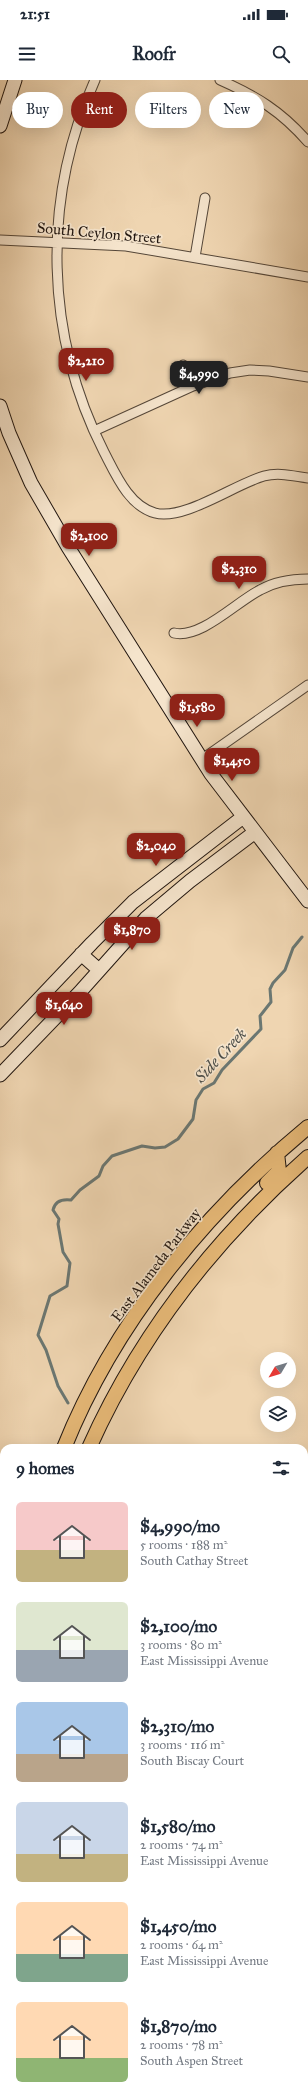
<!DOCTYPE html>
<html lang="en">
<head>
<meta charset="utf-8">
<style>
	body { margin:0; font-family:"IM FELL Great Primer",serif; background:#f6f6f7; color:#1f2937; height:100vh; display:flex; flex-direction:column; font-size:15px; white-space:nowrap }
	* { box-sizing:border-box; margin:0 }
	p { font-size:13px; color:#747a83 }
	.icon { flex:none; width:22px; height:22px; fill:none; stroke:currentColor; stroke-width:2; stroke-linecap:round; stroke-linejoin:round }
	.map { position:relative; flex:1; overflow:hidden }
	.drawer { position:absolute; left:0px; top:1364px; width:308px; height:656px; display:flex; flex-direction:column; background:#fff; border-radius:12px 12px 0 0; box-shadow:0 4px 16px #0002 }
	.drawer>* { flex:none }
	.guide { position:absolute; left:12px; top:12px; width:284px; height:36px; display:flex; gap:8px }
	.needle { width:26px; rotate:232deg }
	.tools { position:absolute; left:260px; top:1272px; display:grid; gap:8px }
	.tools a { display:grid; place-items:center; width:36px; height:36px; border-radius:50%; background:#fff; box-shadow:0 4px 16px #0002; font-size:20px }
	.price { position:absolute; translate:-50% -34px; padding:0 9px; border-radius:8px; background:#8f2418; color:#fff; font-size:13px; line-height:26px; filter:drop-shadow(0 1px 2px #0008) }
	.price::after { content:''; position:absolute; left:50%; top:24px; width:12px; height:9px; margin-left:-6px; background:inherit; clip-path:polygon(0 0,100% 0,50% 100%) }
	.price.on { background:#222; color:#fff }
	ul { padding:0; list-style:none }
	li { display:flex; align-items:center; gap:12px; height:100px; padding:0 16px }
	li span { display:grid; place-items:center; flex:none; width:112px; height:80px; border-radius:6px; color:#555 }
	li>.icon { margin-inline-start:auto }
	span .icon { width:48px; height:48px; fill:#fffc; stroke-width:1 }
	li b { font-size:17px }
	h2 { display:flex; justify-content:space-between; align-items:center; height:48px; padding:0 16px; font-size:17px }
	.pill { padding:0 14px; border-radius:18px; background:#fff; box-shadow:0 4px 16px #0002; font-size:14px; line-height:36px }
	.pill.on { background:#8f2418; color:#fff }
	.status { display:flex; justify-content:space-between; align-items:center; height:28px; padding:0 20px; background:#fff; direction:ltr }
	.status svg { height:11px; fill:currentColor }
	header { display:flex; justify-content:space-between; align-items:center; height:52px; padding:0 16px; background:#fff; font-size:18px; font-weight:700 }
	.map>svg:first-child { display:block }
</style>
</head>
<body>
<div class="status"><b>21:51</b><svg viewBox="0 0 49 12"><path d="M0 12V9h3v3zM5 12V6h3v6zM10 12V3h3v9zM15 12V0h3v12zM26 1h20v11H26zM47 4h2v5h-2z"/></svg></div>
<header><svg class="icon" aria-label="menu" viewBox="0 0 24 24"><path d="M4 6h16M4 12h16M4 18h16"/></svg>Roofr<svg class="icon" aria-label="search" viewBox="0 0 24 24"><circle cx="10" cy="10" r="6"/><path d="M15 15l6 6"/></svg></header>
<div class="map">
<svg width="308" height="2020" viewBox="0 0 308 2020">
	<rect width="100%" height="100%" fill="#efd5b1"/>
	<filter id="stains"><feTurbulence type="fractalNoise" baseFrequency=".005" numOctaves="4"/><feColorMatrix values="0 0 0 0 .2 0 0 0 0 .09 0 0 0 0 .02 0 0 0 .5 -.17"/></filter>
	<radialGradient id="worn" r=".72"><stop offset=".6" stop-color="#630" stop-opacity="0"/><stop offset="1" stop-color="#630" stop-opacity=".3"/></radialGradient>
	<path fill="#b7bd8d" stroke="#6c6a4e" d="M308,1415V1542L304,1544V1417Z
		M4,1642V1897L0,1904V1653Z"/>
	<g fill="none" stroke-linecap="round" stroke-linejoin="round">
		<path stroke="#6b7772" stroke-width="3" d="M68,1323L58,1306L46,1270L38,1255L50,1216L67,1206L70,1183L63,1172L58,1144L59,1139L53,1130C55,1121 63,1119 71,1120L80,1110L99,1096L103,1086L112,1076L142,1066L155,1068L165,1067L178,1059L193,1039L196,1020L203,1009L214,1003L222,990L261,949L260,936L271,922L270,909L273,903L285,890L293,868L302,857
			M304,1494L308,1492
			M0,1809L4,1801"/>
		<defs>
			<path id="street" d="M95,0C41,120 45,256 104,372C116,395 129,426 155,433C184,441 235,404 264,396C279,392 293,396 308,398
				M220,0C256,16 281,31 308,62
				M0,160L126,166L308,197
				M195,177L205,118
				M183,285L193,306
				M94,351L193,306L230,293L250,290L269,291L308,297
				M174,553C201,559 236,522 260,510C274,502 292,499 308,499
				M201,680L308,605
				M304,1601L308,1599
				M304,1760L308,1761
				M304,1871L308,1873
				M22,2020V2016
				M131,2020V2016
				M240,2020V2016"/>
			<path id="secondary" d="M0,46L15,0
				M0,326L9,353L31,403L68,467L211,694L308,821
				M81,874L99,890
				M0,960L92,863L133,822L243,737
				M0,995L79,913L146,838L190,801L255,752"/>
			<path id="primary" d="M267,1103L279,1091L277,1073
				M64,1368C114,1243 205,1132 308,1047
				M89,1368C139,1256 216,1158 308,1077
				M0,1538L4,1527
				M0,1607L4,1596"/>
		</defs>
		<use href="#street" stroke="#544638" stroke-width="11"/>
		<use href="#secondary" stroke="#211610" stroke-width="15"/>
		<use href="#primary" stroke="#211610" stroke-width="16"/>
		<use href="#street" stroke="#f5e4cc" stroke-width="9"/>
		<use href="#secondary" stroke="#f5e4cc" stroke-width="13"/>
		<use href="#primary" stroke="#e8ba78" stroke-width="14"/>
	</g>
	<g text-anchor="middle" stroke-width="3.5" stroke-linejoin="round" paint-order="stroke">
		<g font-size="15" fill="#211610" stroke="#f5e4cc">
			<text transform="translate(99 153) rotate(5)" y="5">South Ceylon Street</text>
			<text transform="translate(156 1185) rotate(-53)" y="5">East Alameda Parkway</text>
		</g>
		<g font-size="16" font-style="italic" fill="#4c4e49" stroke="#f5e4cc">
			<text transform="translate(220 975) rotate(-47)" y="6">Side Creek</text>
		</g>
	</g>
	<rect width="100%" height="100%" filter="url(#stains)"/>
	<rect width="100%" height="100%" fill="url(#worn)"/>
</svg>
<div class="tools">
<a><svg class="needle" viewBox="-14 -14 28 28"><path d="M0-13l5 13h-10z" fill="#e53935"/><path d="M0 13l5-13h-10z" fill="#747a83"/></svg></a>
<a><svg class="icon" aria-label="layers" viewBox="0 0 24 24"><path d="M12 4l9 5-9 5-9-5zM3 14l9 5 9-5"/></svg></a>
</div>
<b class="price" style="left:86px;top:302px">$2,210</b>
<b class="price on" style="left:199px;top:315px">$4,990</b>
<b class="price" style="left:89px;top:477px">$2,100</b>
<b class="price" style="left:239px;top:510px">$2,310</b>
<b class="price" style="left:197px;top:648px">$1,580</b>
<b class="price" style="left:232px;top:702px">$1,450</b>
<b class="price" style="left:156px;top:787px">$2,040</b>
<b class="price" style="left:132px;top:871px">$1,870</b>
<b class="price" style="left:64px;top:946px">$1,640</b>
<div class="guide">
<a class="pill">Buy</a>
<a class="pill on">Rent</a>
<a class="pill">Filters</a>
<a class="pill">New</a>
</div>
<section class="drawer">
<h2>9 homes<svg class="icon" aria-label="filters" viewBox="0 0 24 24"><path d="M4 7h16M4 17h16"/><circle cx="9" cy="7" r="2"/><circle cx="15" cy="17" r="2"/></svg></h2>
<ul>
<li><span style="background:linear-gradient(#f6c9c9 60%,#c2b280 0)"><svg class="icon" aria-label="home" viewBox="0 0 24 24"><path d="M3 11l9-7 9 7M6 9v11h12V9"/></svg></span><div><b>$4,990/mo</b><p>5 rooms · 188 m²</p><p>South Cathay Street</p></div></li>
<li><span style="background:linear-gradient(#dfe7d0 60%,#9aa5b1 0)"><svg class="icon" aria-label="home" viewBox="0 0 24 24"><path d="M3 11l9-7 9 7M6 9v11h12V9"/></svg></span><div><b>$2,100/mo</b><p>3 rooms · 80 m²</p><p>East Mississippi Avenue</p></div></li>
<li><span style="background:linear-gradient(#a9c7e8 65%,#b9a48a 0)"><svg class="icon" aria-label="home" viewBox="0 0 24 24"><path d="M3 11l9-7 9 7M6 9v11h12V9"/></svg></span><div><b>$2,310/mo</b><p>3 rooms · 116 m²</p><p>South Biscay Court</p></div></li>
<li><span style="background:linear-gradient(#c9d6e8 65%,#c2b280 0)"><svg class="icon" aria-label="home" viewBox="0 0 24 24"><path d="M3 11l9-7 9 7M6 9v11h12V9"/></svg></span><div><b>$1,580/mo</b><p>2 rooms · 74 m²</p><p>East Mississippi Avenue</p></div></li>
<li><span style="background:linear-gradient(#ffd9b3 65%,#7fa58c 0)"><svg class="icon" aria-label="home" viewBox="0 0 24 24"><path d="M3 11l9-7 9 7M6 9v11h12V9"/></svg></span><div><b>$1,450/mo</b><p>2 rooms · 64 m²</p><p>East Mississippi Avenue</p></div></li>
<li><span style="background:linear-gradient(#ffd9b3 70%,#8fb573 0)"><svg class="icon" aria-label="home" viewBox="0 0 24 24"><path d="M3 11l9-7 9 7M6 9v11h12V9"/></svg></span><div><b>$1,870/mo</b><p>2 rooms · 78 m²</p><p>South Aspen Street</p></div></li>
</ul>
</section>
</div>
</body>
</html>
